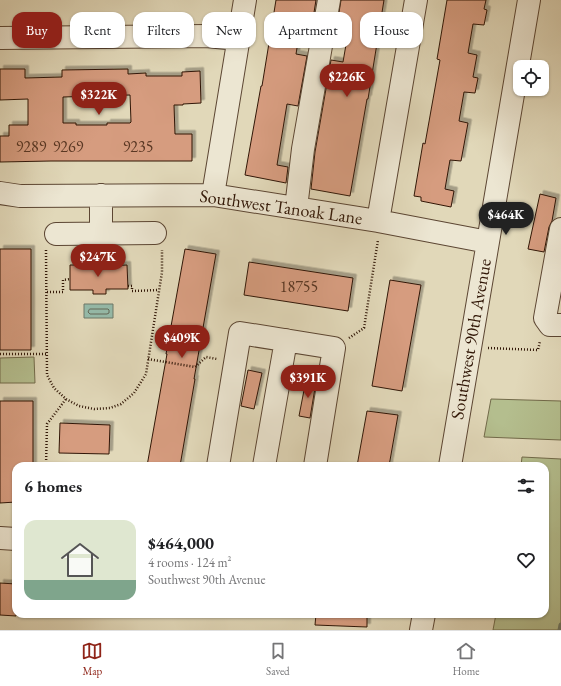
<!DOCTYPE html>
<html lang="en">
<head>
<meta charset="utf-8">
<style>
	body { margin:0; font-family:"EB Garamond",serif; background:#f2f2f2; color:#202124; height:100vh; display:flex; flex-direction:column; font-size:15px; white-space:nowrap }
	* { box-sizing:border-box; margin:0 }
	p { font-size:13px; color:#757577 }
	.icon { flex:none; width:22px; height:22px; fill:none; stroke:currentColor; stroke-width:2; stroke-linecap:round; stroke-linejoin:round }
	.map { position:relative; flex:1; overflow:hidden }
	.drawer { position:absolute; left:12px; top:462px; width:537px; height:156px; display:flex; flex-direction:column; background:#fff; border-radius:12px; box-shadow:0 1px 3px #0004 }
	.drawer>* { flex:none }
	.guide { position:absolute; left:12px; top:12px; width:537px; height:36px; display:flex; gap:8px }
	.tools { position:absolute; left:513px; top:60px; display:grid; gap:8px }
	.tools a { display:grid; place-items:center; width:36px; height:36px; border-radius:8px; background:#fff; box-shadow:0 1px 3px #0004; font-size:20px }
	.price { position:absolute; translate:-50% -34px; padding:0 9px; border-radius:14px; background:#8f2418; color:#fff; font-size:13px; line-height:26px; filter:drop-shadow(0 1px 2px #0008) }
	.price::after { content:''; position:absolute; left:50%; top:24px; width:12px; height:9px; margin-left:-6px; background:inherit; clip-path:polygon(0 0,100% 0,50% 100%) }
	.price.current { background:#222; color:#fff }
	ul { padding:0; list-style:none }
	li { display:flex; align-items:center; gap:12px; height:100px; padding:0 12px }
	li span { display:grid; place-items:center; flex:none; width:112px; height:80px; border-radius:12px; color:#555 }
	li>.icon { margin-inline-start:auto }
	span .icon { width:48px; height:48px; fill:#fffc; stroke-width:1 }
	li b { font-size:17px }
	h2 { display:flex; justify-content:space-between; align-items:center; height:48px; padding:0 12px; font-size:17px }
	.tag { padding:0 14px; border-radius:12px; background:#fff; box-shadow:0 1px 3px #0004; font-size:14px; line-height:36px }
	.tag.current { background:#8f2418; color:#fff }
	.menu { display:flex; justify-content:space-around; align-items:center; height:56px; border-top:1px solid #e0e0e0; background:#fff; font-size:11px; color:#757577 }
	.menu a { display:grid; justify-items:center; gap:2px }
	.menu .current { color:#8f2418 }
	.map>svg:first-child { display:block }
</style>
</head>
<body>
<div class="map">
<svg width="561" height="630" viewBox="0 0 561 630">
	<defs>
		<filter id="shadow"><feDropShadow dx="3.5" dy="-3.5" stdDeviation="0" flood-color="#0004"/></filter>
	</defs>
	<rect width="100%" height="100%" fill="#e1d8b9"/>
	<filter id="stains"><feTurbulence type="fractalNoise" baseFrequency=".005" numOctaves="4"/><feColorMatrix values="0 0 0 0 .2 0 0 0 0 .09 0 0 0 0 .02 0 0 0 .5 -.17"/></filter>
	<radialGradient id="worn" r=".72"><stop offset=".6" stop-color="#630" stop-opacity="0"/><stop offset="1" stop-color="#630" stop-opacity=".3"/></radialGradient>
	<path fill="#b4be8e" stroke="#726a4a" d="M34,357L35,383H0V358Z
		M491,399L561,401V440L484,437Z
		M522,457L561,459V630H493L496,614H545V466H521Z"/>
	<path fill="#95bbaa" stroke="#6d7968" d="M84,304H113V318H84Z"/>
	<g fill="none" stroke-linecap="round" stroke-linejoin="round">
		<path stroke="#626858" stroke-width="1" d="M90,309H108L109,310V313L107,314H90L88,312L89,310Z"/>
		<path stroke="#6d7968" stroke-width="5" d="M560,630L561,625"/>
	</g>
	<path fill="#d69c7f" stroke="#301606" fill-rule="evenodd" filter="url(#shadow)" d="M276,0H316L312,25L301,24L296,54L307,56L298,106L287,104L277,165L288,167L286,183L245,175L261,86H262Z
		M341,0H384L368,99H367L350,196L311,189L315,152L331,60L343,62L348,33L336,31Z
		M447,0H486L484,9L487,10L484,25L473,24L468,53L477,55L473,77L478,78L475,93L464,92L459,121L468,123L461,161L450,160L445,189L454,191L451,207L421,201V197L414,196L423,143L425,144L440,60L437,59Z
		M0,69H25V78L62,77V70L128,69V74L146,73V76H182V72L200,71L201,103L183,104V105H174L175,134H192V161H51L0,162V136H9V125H28V99L0,100ZM130,95L131,122L130,123H107V125H76V123H63V97Z
		M540,194L556,198L552,221L549,227L544,252L528,249Z
		M0,249H31V350H0Z
		M185,249L216,254L194,379H195L180,466H147L167,354H166Z
		M92,262H107V266L127,265L128,289H106V294H93V290H70V265H92Z
		M249,262L353,278L348,311L244,295Z
		M390,280L421,285L402,391L372,386Z
		M248,370L262,373L254,409L241,406Z
		M306,380L316,382L310,418L299,416Z
		M0,401H33V466H16V502L0,503Z
		M367,411L398,415L389,466H357Z
		M60,423L110,425L109,454L59,453Z
		M0,583L16,584V616L0,615Z
		M316,614H367V627L315,625Z"/>
	<g fill="none" stroke-linecap="round" stroke-linejoin="round">
		<defs>
			<path id="minor" d="M0,38L206,36L238,39
				M0,193L20,196L213,195L378,221L488,242
				M101,195V234
				M213,195L245,0
				M296,208L303,149L329,0
				M378,221L416,0
				M561,229L545,318L550,325H561
				M56,234L155,233
				M218,466L240,333L334,348L315,466
				M264,466L286,340
				M450,466L529,0
				M0,538L16,539
				M421,630L424,614"/>
		</defs>
		<use href="#minor" stroke="#5c4633" stroke-width="24"/>
		<path stroke="#301606" stroke-width="2.5" stroke-dasharray="1 2" stroke-linecap="butt" d="M46,250L47,375L54,388L66,399L79,406L94,409L110,408L121,404L134,393L146,374L162,272V250
			M128,286H132V291L159,290
			M47,292H63V280L70,279
			M349,338L364,328L378,240
			M488,348L538,350L540,341
			M0,354H47
			M148,359L195,367L206,357L217,359
			M46,466L47,424L66,399"/>
		<use href="#minor" stroke="#ece6d2" stroke-width="22"/>
	</g>
	<g text-anchor="middle" stroke-width="3" stroke-linejoin="round" paint-order="stroke">
		<g font-size="16" fill="#5a3824">
			<text x="31" y="152">9289</text>
			<text x="68" y="152">9269</text>
			<text x="138" y="152">9235</text>
			<text x="299" y="292">18755</text>
		</g>
		<g font-size="18" fill="#301606" stroke="#ece6d2">
			<text transform="translate(281 207) rotate(8)" y="6">Southwest Tanoak Lane</text>
			<text transform="translate(471 339) rotate(-80)" y="6">Southwest 90th Avenue</text>
		</g>
	</g>
	<rect width="100%" height="100%" filter="url(#stains)"/>
	<rect width="100%" height="100%" fill="url(#worn)"/>
</svg>
<div class="tools">
<a><svg class="icon" aria-label="locate" viewBox="0 0 24 24"><circle cx="12" cy="12" r="6"/><path d="M12 2v4M12 18v4M2 12h4M18 12h4"/></svg></a>
</div>
<b class="price" style="left:347px;top:98px">$226K</b>
<b class="price" style="left:99px;top:116px">$322K</b>
<b class="price current" style="left:506px;top:236px">$464K</b>
<b class="price" style="left:98px;top:278px">$247K</b>
<b class="price" style="left:182px;top:359px">$409K</b>
<b class="price" style="left:308px;top:399px">$391K</b>
<div class="guide">
<a class="tag current">Buy</a>
<a class="tag">Rent</a>
<a class="tag">Filters</a>
<a class="tag">New</a>
<a class="tag">Apartment</a>
<a class="tag">House</a>
</div>
<section class="drawer">
<h2>6 homes<svg class="icon" aria-label="filters" viewBox="0 0 24 24"><path d="M4 7h16M4 17h16"/><circle cx="9" cy="7" r="2"/><circle cx="15" cy="17" r="2"/></svg></h2>
<ul>
<li><span style="background:linear-gradient(#dfe7d0 75%,#7fa58c 0)"><svg class="icon" aria-label="home" viewBox="0 0 24 24"><path d="M3 11l9-7 9 7M6 9v11h12V9"/></svg></span><div><b>$464,000</b><p>4 rooms · 124 m²</p><p>Southwest 90th Avenue</p></div><svg class="icon" aria-label="heart" viewBox="0 0 24 24"><path d="M12 20l-8-8c-3-5 5-10 8-4 3-6 11-1 8 4z"/></svg></li>
</ul>
</section>
</div>
<nav class="menu">
<a class="current"><svg class="icon" aria-label="map" viewBox="0 0 24 24"><path d="M3 6l6-2 6 2 6-2v14l-6 2-6-2-6 2zM9 4v14M15 6v14"/></svg>Map</a>
<a><svg class="icon" aria-label="saved" viewBox="0 0 24 24"><path d="M7 4h10v16l-5-4-5 4z"/></svg>Saved</a>
<a><svg class="icon" aria-label="home" viewBox="0 0 24 24"><path d="M3 11l9-7 9 7M6 9v11h12V9"/></svg>Home</a>
</nav>
</body>
</html>
